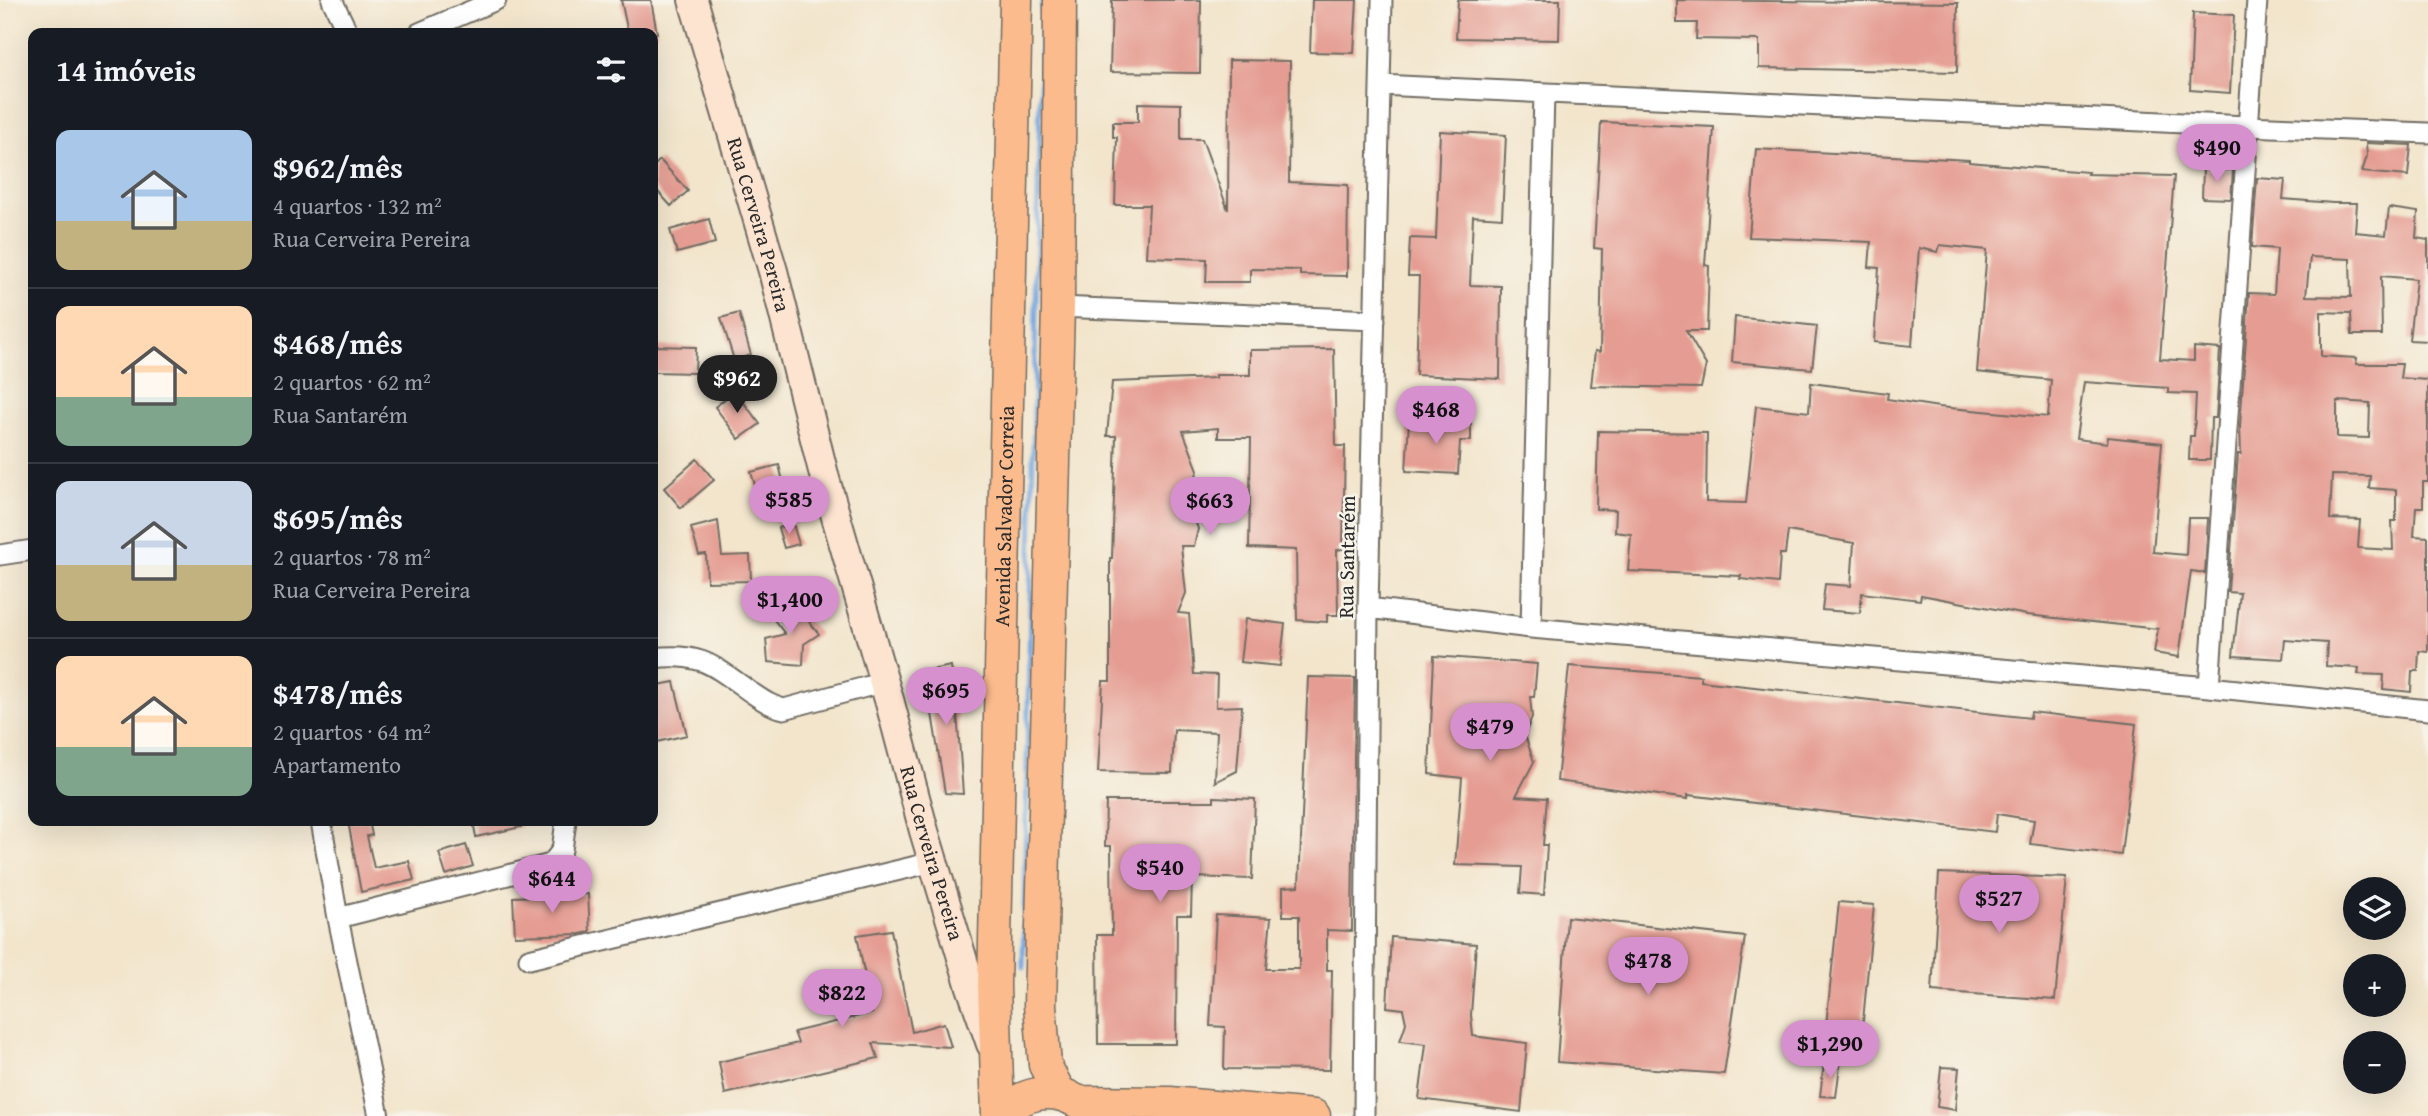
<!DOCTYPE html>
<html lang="pt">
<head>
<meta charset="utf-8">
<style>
	body { margin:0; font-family:"Gentium Book Plus",serif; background:#20242c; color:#f1f3f6; height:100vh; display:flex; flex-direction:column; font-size:26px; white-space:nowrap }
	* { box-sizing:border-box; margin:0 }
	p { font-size:23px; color:#9ea1a6 }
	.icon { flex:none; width:38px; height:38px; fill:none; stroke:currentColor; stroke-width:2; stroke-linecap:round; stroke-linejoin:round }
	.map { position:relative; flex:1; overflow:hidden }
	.side { position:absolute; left:28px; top:28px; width:630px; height:798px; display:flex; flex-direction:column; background:#171b24; border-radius:14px; box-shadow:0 7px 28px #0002 }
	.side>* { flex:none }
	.fabs { position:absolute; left:2343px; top:877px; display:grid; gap:14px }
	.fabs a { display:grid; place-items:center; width:63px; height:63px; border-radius:50%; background:#171b24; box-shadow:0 7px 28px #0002; font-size:35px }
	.price { position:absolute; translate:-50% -60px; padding:0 16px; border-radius:24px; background:#d690ce; color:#111; font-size:23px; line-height:46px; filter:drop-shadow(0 2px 4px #0008) }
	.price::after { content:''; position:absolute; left:50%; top:42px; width:21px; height:16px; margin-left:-10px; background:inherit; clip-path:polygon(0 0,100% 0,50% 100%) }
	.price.on { background:#222; color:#fff }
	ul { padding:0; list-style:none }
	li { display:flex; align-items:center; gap:21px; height:175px; padding:0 28px }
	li+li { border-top:2px solid #363941 }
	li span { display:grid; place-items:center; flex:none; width:196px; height:140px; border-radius:14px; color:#555 }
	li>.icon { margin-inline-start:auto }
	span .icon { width:84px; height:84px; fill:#fffc; stroke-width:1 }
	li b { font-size:30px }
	h2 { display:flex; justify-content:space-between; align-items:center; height:84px; padding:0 28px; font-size:30px }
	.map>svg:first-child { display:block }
</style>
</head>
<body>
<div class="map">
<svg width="2428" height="1116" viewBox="0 0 2428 1116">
	<rect width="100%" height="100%" fill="#f7f3e8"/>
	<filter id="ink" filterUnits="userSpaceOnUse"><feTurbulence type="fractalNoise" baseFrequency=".0143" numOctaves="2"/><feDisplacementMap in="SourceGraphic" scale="14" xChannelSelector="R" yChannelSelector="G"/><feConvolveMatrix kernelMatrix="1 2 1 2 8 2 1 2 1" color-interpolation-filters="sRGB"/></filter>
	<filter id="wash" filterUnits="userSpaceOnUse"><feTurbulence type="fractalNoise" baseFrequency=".00686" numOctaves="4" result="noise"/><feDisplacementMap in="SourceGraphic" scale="28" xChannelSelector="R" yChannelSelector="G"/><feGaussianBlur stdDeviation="1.57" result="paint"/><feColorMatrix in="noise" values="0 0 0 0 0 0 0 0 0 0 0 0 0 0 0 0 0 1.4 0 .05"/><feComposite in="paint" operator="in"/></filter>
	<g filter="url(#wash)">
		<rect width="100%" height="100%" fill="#f2e5cc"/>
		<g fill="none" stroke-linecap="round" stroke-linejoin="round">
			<path stroke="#75a7e0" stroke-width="5" d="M1023,967L1042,0"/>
		</g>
		<g id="blocks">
			<path fill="#e59c92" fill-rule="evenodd" d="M621,0H651L657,33H628Z
				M1112,0H1201L1200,73L1110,72Z
				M1312,0H1357L1354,53L1310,52Z
				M1458,0H1560L1559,40L1456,38Z
				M1677,0L1958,3L1957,72L1759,68V40L1696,39L1697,23H1677Z
				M2193,13L2234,15L2230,93L2190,90Z
				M1229,60L1290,61L1289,182L1348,185L1347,276L1300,275V270L1250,269V282H1206L1207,259L1146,257L1149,205H1115L1117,137H1113V122H1138V103L1181,104V139H1202L1228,210Z
				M1601,122L1714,127L1705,265L1709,266L1707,331H1686L1706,365L1701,388L1591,386L1595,351L1600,352L1602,249L1594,248Z
				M1440,131L1506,135L1502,218L1473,216L1470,285L1501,286L1500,379L1416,375L1419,276H1408L1410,238L1436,239Z
				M2366,143L2411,145L2408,176L2362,172L2367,156Z
				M1756,149L1969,160V162L2088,172L2087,174L2174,176L2160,359L2194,361V347L2220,349L2216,418H2211L2210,460H2189L2190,436H2194L2196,394L2168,393V388L2084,382L2076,439L2107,443L2108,437L2162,443L2153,552L2186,555L2188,518H2208L2205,573L2191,571L2179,657L2154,653L2158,629L2027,615L1921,595L1920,600L1862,593L1860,613L1822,610L1825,584L1851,586L1854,543L1788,531L1785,554H1780L1778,583L1740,579L1741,576L1628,571L1631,534L1615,532L1616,510L1596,509L1598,431L1707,433L1706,502L1746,503L1756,406L1809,412L1811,383L1888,393L1887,399L1939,407L2048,417L2051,380L1977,372L1987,250L1940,245L1938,252L1919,248L1912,346L1874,342L1879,268L1869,267L1871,242L1749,237Z
				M660,160L688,191L671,206L653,186V167Z
				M2203,169L2233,170L2231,199L2202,198Z
				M2257,178L2285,180L2283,199L2333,203H2357L2355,232L2386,235L2389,208L2418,212L2416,238L2428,240V341L2409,340L2416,279L2381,276L2382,335H2352L2351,313L2321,312V356L2357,358L2356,364H2402L2400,378L2428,380V482H2423V507H2416L2414,536L2428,537V652L2419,651L2418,671H2412L2411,692L2383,689L2384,675L2358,674L2359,668L2326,666L2327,643L2285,640L2283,659L2233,656L2240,593L2228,592L2238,454H2241L2240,426L2249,293L2274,294L2277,249L2252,247ZM2310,257L2350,259L2351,297L2306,296ZM2337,401L2370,403L2369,438L2337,437ZM2332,475L2370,476L2369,488L2396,490V521H2392L2393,550L2358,548L2360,520L2330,519Z
				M709,219L715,243L677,253L670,230Z
				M739,313L751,355L734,360L721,318Z
				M1735,317L1817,326L1812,369L1732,362Z
				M653,346L696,347L695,373L653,372Z
				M1334,349L1336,446H1345L1343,549L1337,550L1338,615H1327V622L1297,620L1296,550L1249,548L1251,438H1218V428L1183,431L1198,470L1194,481L1198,500L1192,511L1198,529L1194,546H1181L1186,593L1178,613L1189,614L1194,674L1217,675L1216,707L1242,706L1237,771L1215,782L1217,732L1174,730L1172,773L1098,772L1103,681H1110V558H1112L1116,436H1107L1112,382L1216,378V375H1250V350Z
				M735,391L760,424L739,439L715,407Z
				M1409,421L1471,423V441H1460L1458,474L1406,471Z
				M697,459L714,480L681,508L664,488Z
				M779,465L784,485L757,492L751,472Z
				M718,521L722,556L750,555L751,581L707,582L706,554L699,555L691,528Z
				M793,524L799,544L784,548L778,528Z
				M792,600L819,634L804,644L803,665L768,662L766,639L785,634L771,616Z
				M1245,619L1285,624L1280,666L1240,662Z
				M1434,656L1537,664L1534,697H1530L1532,717L1525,735L1534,762L1516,796L1547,798L1543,845H1547L1544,895L1520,893L1522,867L1455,865L1462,778L1429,774Z
				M951,666L957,712L963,794L945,793L925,671Z
				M1569,666L1701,676V681L2030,718L2031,712L2136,724L2121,855L2030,844L2034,820L1997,814L1995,832L1688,795V799L1557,781Z
				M1308,677L1355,678L1352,931L1327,930V970H1332L1330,1070L1224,1069L1225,1027L1210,1026L1216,915L1271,918L1266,969H1299V916H1283V887L1299,886Z
				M674,682L687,735L653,743V686Z
				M1214,797L1255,799L1252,879L1192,877L1191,915H1177L1176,1044H1098L1097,935H1112L1111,846H1105L1106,801H1214Z
				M348,821H369L372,835L367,836L374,868L409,861L414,880L361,892Z
				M473,821H520L521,827L476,837Z
				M466,845L473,866L446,875L439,853Z
				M1939,873L2067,878L2055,1000L1932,991Z
				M588,894L590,932L580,934L515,936L513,897Z
				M1839,902L1874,905L1861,1042L1825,1035Z
				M1567,917L1745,937L1724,1074L1557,1062Z
				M891,930L912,1032L944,1023L951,1047L873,1043L878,1058L725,1094L719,1062L798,1043L794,1032L872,1013L857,935Z
				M1391,937L1476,944L1471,1015L1473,1036L1527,1043L1521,1112L1419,1099L1426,1044L1400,1041L1406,1023L1403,1009L1387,1007Z
				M1824,1063L1840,1065L1836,1097L1820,1096Z
				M1941,1067L1959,1068L1955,1110L1937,1107Z"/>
		</g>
	</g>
	<g filter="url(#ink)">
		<use href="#blocks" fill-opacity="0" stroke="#716c63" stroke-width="2"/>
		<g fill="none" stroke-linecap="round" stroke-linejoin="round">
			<defs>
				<path id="minor" d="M332,0L348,33
					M419,33L496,0
					M1380,85L2247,126L2428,133
					M1058,307L1375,320
					M0,555L33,550
					M1368,608L1531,628L2209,687L2428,710
					M1531,628L1544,93
					M653,658C700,652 713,665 749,691C761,699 770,706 784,709L884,682
					M2209,687L2257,0
					M321,821L338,918L379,1116
					M338,918L551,864L562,850L566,821
					M529,959L933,862
					M1364,1116L1368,608L1382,0"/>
				<g id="secondary">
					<path id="s1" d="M693,0L773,271L825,479L890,703L924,831L970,984L991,1044"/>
				</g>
				<g id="primary">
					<path d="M1060,1094L1045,1065L1040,1005L1058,307L1060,0"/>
					<path d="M1067,1096L1078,1102L1170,1103L1314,1116"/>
					<path id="s2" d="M998,1116L994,985L1016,0"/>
					<path d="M1002,1116C1020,1093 1050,1086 1076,1101"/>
				</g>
			</defs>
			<use href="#minor" stroke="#716c63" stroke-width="23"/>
			<use href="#secondary" stroke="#716c63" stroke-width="32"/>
			<use href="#primary" stroke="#716c63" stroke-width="35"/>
			<use href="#minor" stroke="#fff" stroke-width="19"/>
			<use href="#secondary" stroke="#fde4d1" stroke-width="28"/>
			<use href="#primary" stroke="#fbbb8d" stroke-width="32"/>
		</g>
	</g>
	<g text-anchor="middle" stroke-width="5" stroke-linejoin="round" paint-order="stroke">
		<g font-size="21" fill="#2b2b2b" stroke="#f7f3e8">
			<text dy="7" stroke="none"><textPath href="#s1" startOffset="234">Rua Cerveira Pereira</textPath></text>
			<text dy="7" stroke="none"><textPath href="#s2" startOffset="600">Avenida Salvador Correia</textPath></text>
			<text transform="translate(1347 557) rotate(-89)" y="7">Rua Santarém</text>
			<text dy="7" stroke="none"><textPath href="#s1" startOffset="886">Rua Cerveira Pereira</textPath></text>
		</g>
	</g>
</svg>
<div class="fabs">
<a><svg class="icon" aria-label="layers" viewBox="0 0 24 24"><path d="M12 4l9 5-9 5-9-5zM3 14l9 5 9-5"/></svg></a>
<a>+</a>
<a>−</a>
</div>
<b class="price" style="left:2217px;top:184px">$490</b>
<b class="price on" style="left:737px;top:415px">$962</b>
<b class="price" style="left:1436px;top:446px">$468</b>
<b class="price" style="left:789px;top:536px">$585</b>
<b class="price" style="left:1210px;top:537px">$663</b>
<b class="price" style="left:790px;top:636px">$1,400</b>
<b class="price" style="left:946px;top:727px">$695</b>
<b class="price" style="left:1490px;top:763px">$479</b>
<b class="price" style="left:1160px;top:904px">$540</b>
<b class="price" style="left:552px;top:915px">$644</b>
<b class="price" style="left:1999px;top:935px">$527</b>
<b class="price" style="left:1648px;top:997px">$478</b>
<b class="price" style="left:842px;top:1029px">$822</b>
<b class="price" style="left:1830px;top:1080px">$1,290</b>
<section class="side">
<h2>14 imóveis<svg class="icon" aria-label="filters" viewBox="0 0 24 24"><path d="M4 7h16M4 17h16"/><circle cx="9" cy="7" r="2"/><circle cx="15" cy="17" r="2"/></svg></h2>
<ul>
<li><span style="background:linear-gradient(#a9c7e8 65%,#c2b280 0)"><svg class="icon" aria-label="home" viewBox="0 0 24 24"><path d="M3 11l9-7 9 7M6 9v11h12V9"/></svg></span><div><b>$962/mês</b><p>4 quartos · 132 m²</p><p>Rua Cerveira Pereira</p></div></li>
<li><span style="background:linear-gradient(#ffd9b3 65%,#7fa58c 0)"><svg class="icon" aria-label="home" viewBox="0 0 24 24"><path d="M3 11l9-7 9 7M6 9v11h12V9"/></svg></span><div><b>$468/mês</b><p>2 quartos · 62 m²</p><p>Rua Santarém</p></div></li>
<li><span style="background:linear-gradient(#c9d6e8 60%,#c2b280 0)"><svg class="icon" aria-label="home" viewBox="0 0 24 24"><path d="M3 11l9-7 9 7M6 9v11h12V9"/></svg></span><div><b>$695/mês</b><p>2 quartos · 78 m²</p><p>Rua Cerveira Pereira</p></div></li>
<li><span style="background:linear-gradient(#ffd9b3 65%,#7fa58c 0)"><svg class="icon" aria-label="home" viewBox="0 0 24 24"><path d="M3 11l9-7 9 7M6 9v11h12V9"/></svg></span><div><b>$478/mês</b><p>2 quartos · 64 m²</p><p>Apartamento</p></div></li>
</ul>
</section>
</div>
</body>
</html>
